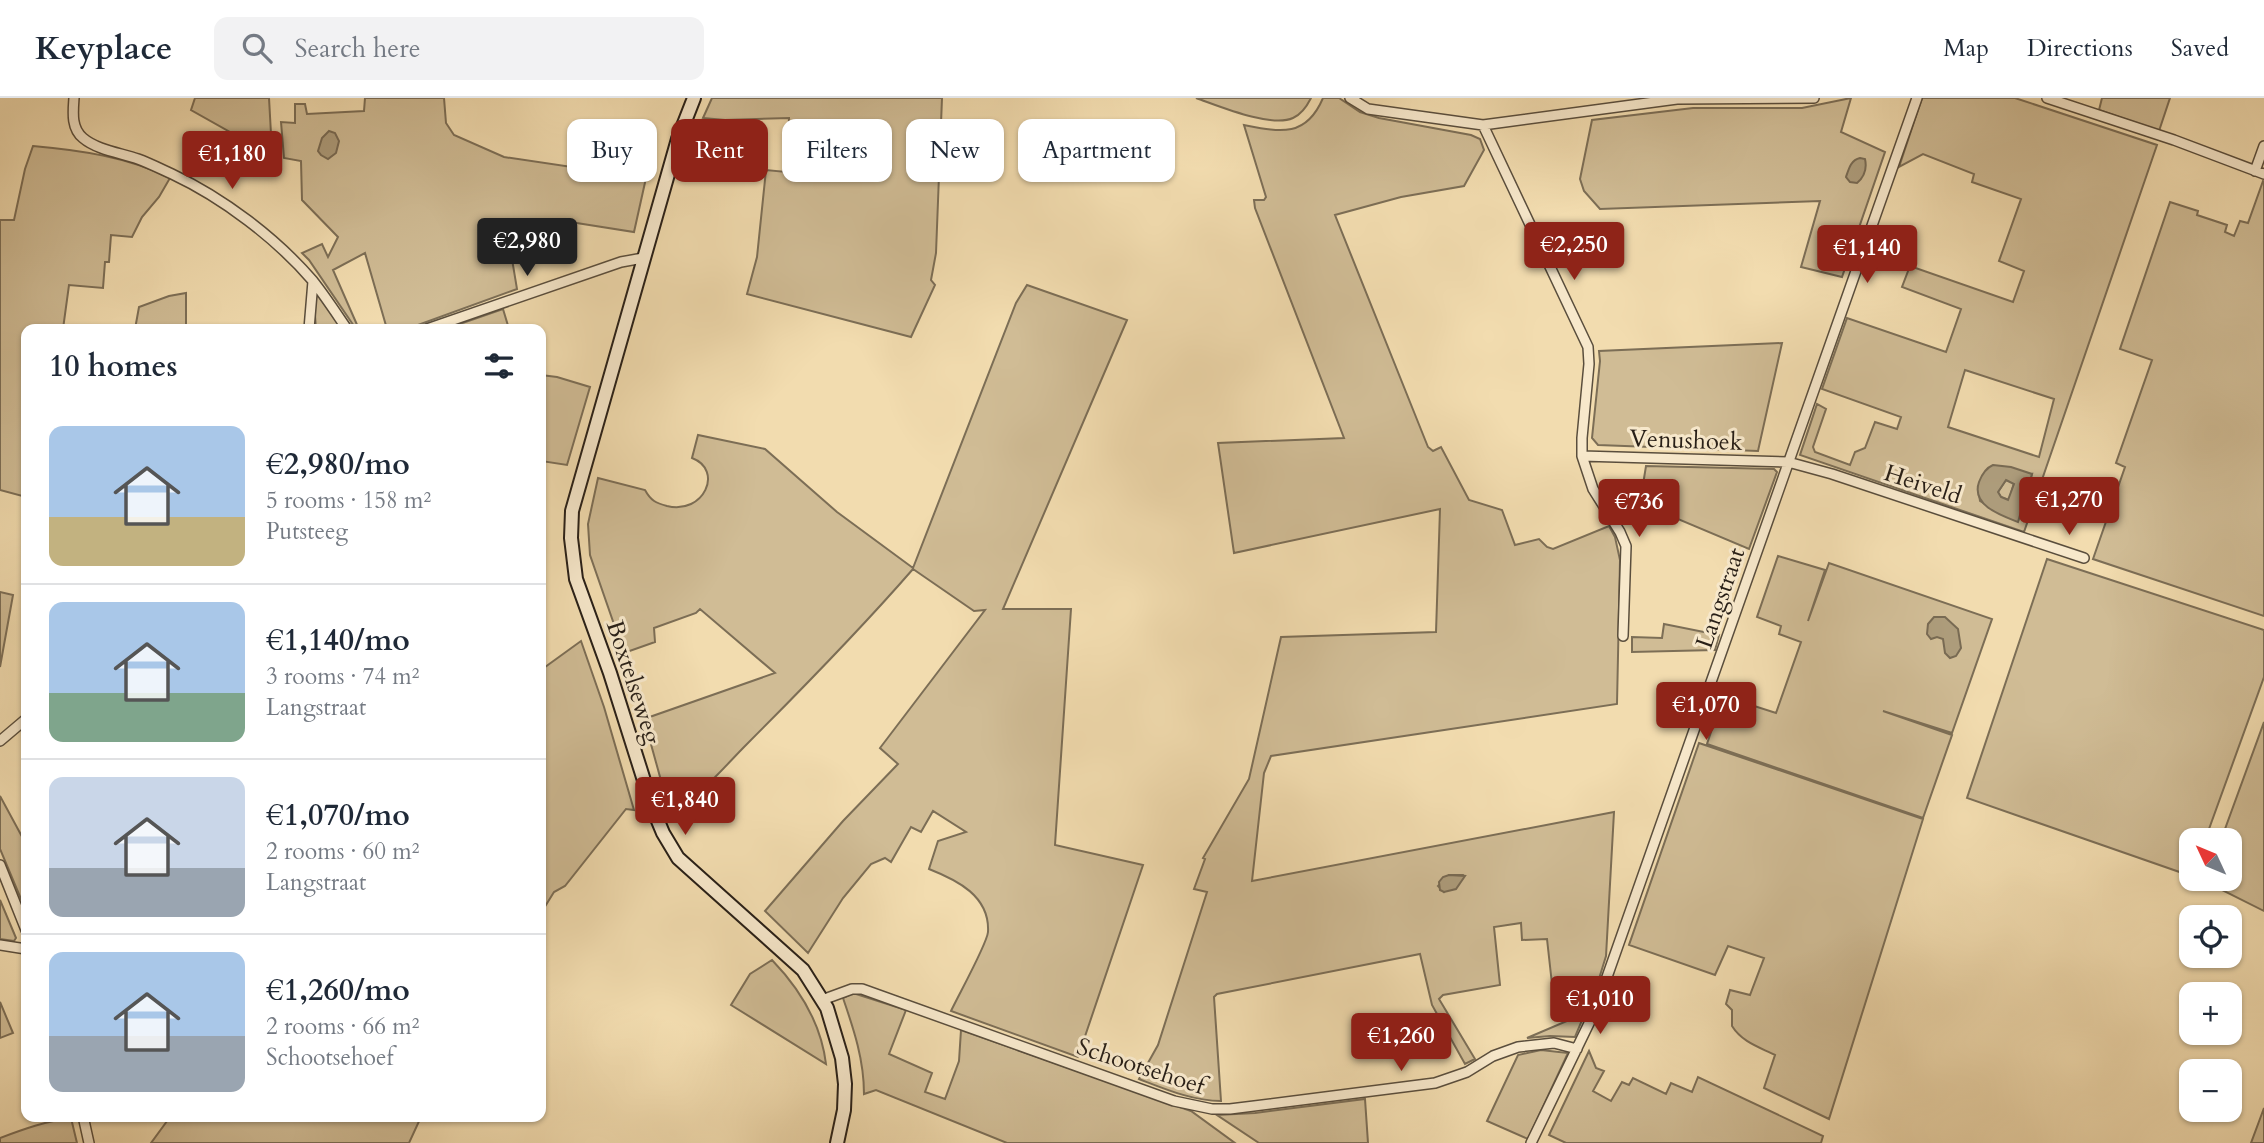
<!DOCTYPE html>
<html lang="en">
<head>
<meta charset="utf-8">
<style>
	body { margin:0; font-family:Cardo,serif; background:#f2f2f3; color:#1f2937; height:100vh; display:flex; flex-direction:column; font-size:26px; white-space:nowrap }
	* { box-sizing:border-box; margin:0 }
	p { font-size:23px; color:#747a83 }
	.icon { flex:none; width:38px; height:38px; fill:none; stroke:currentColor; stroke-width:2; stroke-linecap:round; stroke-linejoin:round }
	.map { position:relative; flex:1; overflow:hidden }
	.panel { position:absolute; left:21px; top:226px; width:525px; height:798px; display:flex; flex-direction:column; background:#fff; border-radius:14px; box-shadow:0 2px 5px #0004 }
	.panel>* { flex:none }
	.guide { position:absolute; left:567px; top:21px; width:665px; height:63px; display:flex; gap:14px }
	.needle { width:46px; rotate:314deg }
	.controls { position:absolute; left:2179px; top:730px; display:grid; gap:14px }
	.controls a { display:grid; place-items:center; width:63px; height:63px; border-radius:14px; background:#fff; box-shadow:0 2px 5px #0004; font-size:35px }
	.price { position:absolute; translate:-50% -60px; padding:0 16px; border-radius:7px; background:#8f2418; color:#fff; font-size:23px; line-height:46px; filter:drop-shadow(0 2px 4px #0008) }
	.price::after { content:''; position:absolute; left:50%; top:42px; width:21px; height:16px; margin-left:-10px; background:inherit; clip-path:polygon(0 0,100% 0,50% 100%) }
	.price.active { background:#222; color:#fff }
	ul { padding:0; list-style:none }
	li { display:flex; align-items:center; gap:21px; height:175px; padding:0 28px }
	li+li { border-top:2px solid #e0e1e3 }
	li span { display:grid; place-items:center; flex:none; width:196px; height:140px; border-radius:14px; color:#555 }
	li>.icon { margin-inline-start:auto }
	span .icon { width:84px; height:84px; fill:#fffc; stroke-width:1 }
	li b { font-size:30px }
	h2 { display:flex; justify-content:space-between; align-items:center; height:84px; padding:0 28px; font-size:30px }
	.tag { padding:0 24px; border-radius:14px; background:#fff; box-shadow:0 2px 5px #0004; font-size:24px; line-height:63px }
	.tag.active { background:#8f2418; color:#fff }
	header { display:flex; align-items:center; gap:42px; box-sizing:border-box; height:98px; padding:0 35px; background:#fff; border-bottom:2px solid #e0e1e3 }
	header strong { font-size:33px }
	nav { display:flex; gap:38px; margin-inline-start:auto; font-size:24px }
	.search { width:490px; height:63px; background:#f2f2f3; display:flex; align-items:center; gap:18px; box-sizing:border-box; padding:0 24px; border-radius:14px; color:#747a83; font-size:26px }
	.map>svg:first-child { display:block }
</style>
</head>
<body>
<header>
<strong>Keyplace</strong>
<div class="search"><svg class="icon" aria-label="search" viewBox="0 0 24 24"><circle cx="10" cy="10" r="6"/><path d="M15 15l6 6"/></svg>Search here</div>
<nav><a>Map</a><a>Directions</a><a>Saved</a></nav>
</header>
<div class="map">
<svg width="2264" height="1045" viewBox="0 0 2264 1045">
	<rect width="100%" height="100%" fill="#f2dcaf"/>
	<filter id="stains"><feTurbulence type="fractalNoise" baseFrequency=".00286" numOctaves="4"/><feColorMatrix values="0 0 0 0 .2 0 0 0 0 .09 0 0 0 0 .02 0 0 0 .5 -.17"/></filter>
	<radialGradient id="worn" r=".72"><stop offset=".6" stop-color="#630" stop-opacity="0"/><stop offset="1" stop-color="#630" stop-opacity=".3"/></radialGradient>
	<path fill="#d0bc95" stroke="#7c6e56" stroke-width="2" fill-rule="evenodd" d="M195,0H269L272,54L262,52L191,12Z
		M365,0H444L446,25L454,37L504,59L646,80L634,134L564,123L547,124L507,131L517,191L407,231H387L365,155L333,172L358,229V231H356L309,162L302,155L322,146L328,159L338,139L302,102L301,63L284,60L281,24L295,25V6H305L307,16L364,13Z
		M712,0H942L936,155L931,182L935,187L911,239L747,196L757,159L766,72L786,74L789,20L725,22L703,20Z
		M1196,0H1311C1307,8 1302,16 1293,20C1271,30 1219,8 1196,0Z
		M1323,0H1339L1360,14L1379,20L1471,37L1480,41L1484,52L1464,88L1401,99L1335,117L1428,349L1433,353L1441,349L1469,402L1502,412L1515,447L1539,441L1547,449L1553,451L1609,428L1615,439L1620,462L1617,606L1271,658L1264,675L1252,783L1614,714L1606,858L1598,884L1575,939L1550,938L1527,940L1567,923L1552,886L1547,841L1522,842L1521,825L1494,829L1500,887L1443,897L1439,901L1475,961L1465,966L1432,907L1420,856L1217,896L1214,899L1221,1003C1193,1003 1165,991 1139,981L1158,947L1207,794L1194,791L1205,761L1203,760L1249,681L1281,539L1436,534L1440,411L1234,455L1218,345L1344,340L1255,110L1254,102H1264L1266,99L1244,27C1280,34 1306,40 1323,0ZM1449,777H1462L1444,794L1438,788Z
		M1851,0L1841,34L1885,54L1842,179L1801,169L1820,103L1600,111L1584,93L1580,81L1592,22L1693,10H1802Z
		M1922,0H2015L2157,47L2024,434L1800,357L1817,306L1826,311L1813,349L1815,354L1850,367L1855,354L1865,350L1875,324L1897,331L1901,319L1822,291L1847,220L1946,254L1961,211L1902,189L1910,168L2013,204L2024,173L1999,163L2021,101L1972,84L1974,76L1923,56L1899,69ZM1965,272L2054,301L2039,359L1948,329ZM2032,376L2018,423L2001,416L1980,403L1978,389Z
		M2102,0H2170L2159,33L2099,12Z
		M33,48C79,52 128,59 170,80L159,99L142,119L132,139L111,137L109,164H105L103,190L69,187L63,231H26V399L0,392V122H14L25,71Z
		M2263,83L2264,84V518L2093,461L2125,369L2116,365L2152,262L2120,251L2170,104L2198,113L2197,117L2227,127L2225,134L2234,138L2240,123L2248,125Z
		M1027,187L1127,222L1003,511H1071L1055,747L1143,767L1078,959L951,913C958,898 987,846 988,834C990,798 957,782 929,771L938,743L966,734L933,713L921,734L911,729L891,764L885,760L871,766L843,800L808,855L765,813L843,723L898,666L880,650L985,512L974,513L913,471C860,532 803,590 746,647C726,667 695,704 670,715L644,621L775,575L700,511L696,515L654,530L655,544L624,555L590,457L588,426L598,380L645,392C651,403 656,405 667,408C704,417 724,372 692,360L698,337L765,351L837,414L913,470L1016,205Z
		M313,190L342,231H316Z
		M186,195V231H135L139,209L169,198Z
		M503,211L509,231H452L451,229Z
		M1782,245L1758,353L1598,347L1592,340L1600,263L1599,253Z
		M541,277L557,279L590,289L567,367L541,363Z
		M1646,368L1774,371L1777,374L1749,451L1640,405Z
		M2006,382L2014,385L2009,402L2001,399L1998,394Z
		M1778,458L1825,472L1808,523L1829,465L1992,521L1952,635L1883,613L1952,637L1923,720L1707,646L1723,598L1776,615L1801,544L1779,536L1781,528L1757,519Z
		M2047,461L2264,532V579L2205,742H2191V778L1967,700Z
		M0,494L13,497L0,569Z
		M1664,526L1719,537L1715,552L1632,554V539L1662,540Z
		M581,543L604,609L634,712L626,711L565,788L554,794L541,815V572Z
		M2264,624V813L2206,784L2207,781L2230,780V742H2221Z
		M1699,645L1923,721L1829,1021L1764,990L1775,957C1759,949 1742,944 1732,928V912L1726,906L1730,892L1750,897L1764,860L1728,848L1715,877L1629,847Z
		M0,698L26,746V813L0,751Z
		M0,802L16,840L14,843L0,841Z
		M772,862C800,891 821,925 826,966L731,907L750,876Z
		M853,895L906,912L889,956L932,975L925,994L945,1001L959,963L961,932L1191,1013L1235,1045H1007L876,992L864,996C864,962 854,932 843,900Z
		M0,904L13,935L0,940Z
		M1541,952L1568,955L1528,1041L1487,1023L1518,957Z
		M1589,953L1596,970L1604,973L1593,993L1611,1003L1622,984L1629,987L1633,980L1666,996L1671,985L1692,994L1698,979L1823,1038L1821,1045H1566L1549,1037Z
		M1365,1001L1368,1045H1259L1217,1017L1255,1015Z
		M2264,1010V1045H2251Z
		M170,1019V1018L421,1019L409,1045H151Z
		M71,1020L77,1045H0V1040C24,1031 46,1023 71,1020Z"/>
	<path fill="#ad9c7b" stroke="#786a53" stroke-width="2" fill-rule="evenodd" d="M329,33L335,35L339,43L336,55L328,61L321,57L318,53L322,40Z
		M1860,60L1865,61C1867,70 1864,79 1857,85L1850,84L1846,79C1849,70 1851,62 1860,60Z
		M1993,367L2011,369L2032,376L2018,424C2000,417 1971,407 1979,384C1982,376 1986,370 1993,367ZM2006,382L2014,386L2008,402L2001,399L1998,394Z
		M1934,519H1945L1958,531L1961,550L1956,558L1950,560L1945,555L1943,541L1937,539L1931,541L1927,536L1928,526Z
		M1449,777L1465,778L1456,791L1444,794L1440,792L1439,784L1443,779Z"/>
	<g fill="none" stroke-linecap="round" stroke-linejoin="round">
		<defs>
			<path id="minor" d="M74,0C73,14 71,30 83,40C97,52 121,55 138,61C149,65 161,71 172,76C223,100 276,140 313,183C325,198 336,215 347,231
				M1350,0L1368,11L1483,27L1677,1L1814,0
				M2047,0L2174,42L2264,76
				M1483,27L1588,249L1589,266L1582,340V358L1593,391L1620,434L1626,448L1623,538
				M2255,73L2264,48
				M309,231L313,183
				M427,231L621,164L643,160
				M1582,358L1788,364L1832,376L2084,460
				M0,643L26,621
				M0,767L26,832
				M0,847L26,851
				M822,902L852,891H862L1174,1003L1212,1011H1230L1435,985L1467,974L1493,958L1518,949L1554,945L1577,951
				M83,1018L89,1045
				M1531,1045L1595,913L1917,0"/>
			<path id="secondary" d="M694,0L678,41L572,413L571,440L576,481L610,575L653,711L663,735L678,760L803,872L827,910L842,960L845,986L844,1012L837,1045"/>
		</defs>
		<use href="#minor" stroke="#5a4e3d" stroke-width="12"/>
		<use href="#secondary" stroke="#281f17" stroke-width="16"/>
		<use href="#minor" stroke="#f7e8cb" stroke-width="9"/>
		<use href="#secondary" stroke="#f7e8cb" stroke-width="12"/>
	</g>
	<g text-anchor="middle" stroke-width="6" stroke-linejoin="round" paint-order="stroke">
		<g font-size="24" fill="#281f17" stroke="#f7e8cb">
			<text transform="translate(1686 342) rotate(2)" y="8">Venushoek</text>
			<text transform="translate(1923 386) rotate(18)" y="8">Heiveld</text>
			<text transform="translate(1720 500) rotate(-71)" y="8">Langstraat</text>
			<text transform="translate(634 584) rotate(72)" y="8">Boxtelseweg</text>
			<text transform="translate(1141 968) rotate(18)" y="8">Schootsehoef</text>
		</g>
	</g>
	<rect width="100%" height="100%" filter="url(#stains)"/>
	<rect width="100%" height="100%" fill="url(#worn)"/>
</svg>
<div class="controls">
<a><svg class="needle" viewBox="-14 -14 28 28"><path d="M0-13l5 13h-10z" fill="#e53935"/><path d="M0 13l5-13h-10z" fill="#747a83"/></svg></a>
<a><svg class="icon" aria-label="locate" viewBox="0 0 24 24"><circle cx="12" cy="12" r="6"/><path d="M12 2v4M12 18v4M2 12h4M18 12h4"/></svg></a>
<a>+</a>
<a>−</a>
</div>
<b class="price" style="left:232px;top:93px">€1,180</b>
<b class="price active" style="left:527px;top:180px">€2,980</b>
<b class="price" style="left:1574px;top:184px">€2,250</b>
<b class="price" style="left:1867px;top:187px">€1,140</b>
<b class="price" style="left:2069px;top:439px">€1,270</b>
<b class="price" style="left:1639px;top:441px">€736</b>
<b class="price" style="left:1706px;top:644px">€1,070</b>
<b class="price" style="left:685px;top:739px">€1,840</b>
<b class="price" style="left:1600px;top:938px">€1,010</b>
<b class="price" style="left:1401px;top:975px">€1,260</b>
<div class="guide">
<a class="tag">Buy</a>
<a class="tag active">Rent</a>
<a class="tag">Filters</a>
<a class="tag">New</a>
<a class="tag">Apartment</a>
</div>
<section class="panel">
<h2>10 homes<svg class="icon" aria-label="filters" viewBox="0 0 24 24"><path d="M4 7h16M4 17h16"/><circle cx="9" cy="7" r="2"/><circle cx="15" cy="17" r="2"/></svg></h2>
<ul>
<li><span style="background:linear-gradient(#a9c7e8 65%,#c2b280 0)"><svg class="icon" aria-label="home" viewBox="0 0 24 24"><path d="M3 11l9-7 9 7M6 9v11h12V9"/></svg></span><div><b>€2,980/mo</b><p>5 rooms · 158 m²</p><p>Putsteeg</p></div></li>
<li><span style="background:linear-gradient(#a9c7e8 65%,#7fa58c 0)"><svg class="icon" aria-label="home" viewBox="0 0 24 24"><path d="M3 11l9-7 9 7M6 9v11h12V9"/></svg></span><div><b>€1,140/mo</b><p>3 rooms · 74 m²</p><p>Langstraat</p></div></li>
<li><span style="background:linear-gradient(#c9d6e8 65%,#9aa5b1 0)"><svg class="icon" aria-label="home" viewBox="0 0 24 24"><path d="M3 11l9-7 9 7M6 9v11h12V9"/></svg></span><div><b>€1,070/mo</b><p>2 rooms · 60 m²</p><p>Langstraat</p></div></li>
<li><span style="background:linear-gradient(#a9c7e8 60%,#9aa5b1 0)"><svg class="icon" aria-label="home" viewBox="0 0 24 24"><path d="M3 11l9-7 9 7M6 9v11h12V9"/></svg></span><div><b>€1,260/mo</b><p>2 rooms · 66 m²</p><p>Schootsehoef</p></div></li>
</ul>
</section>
</div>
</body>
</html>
